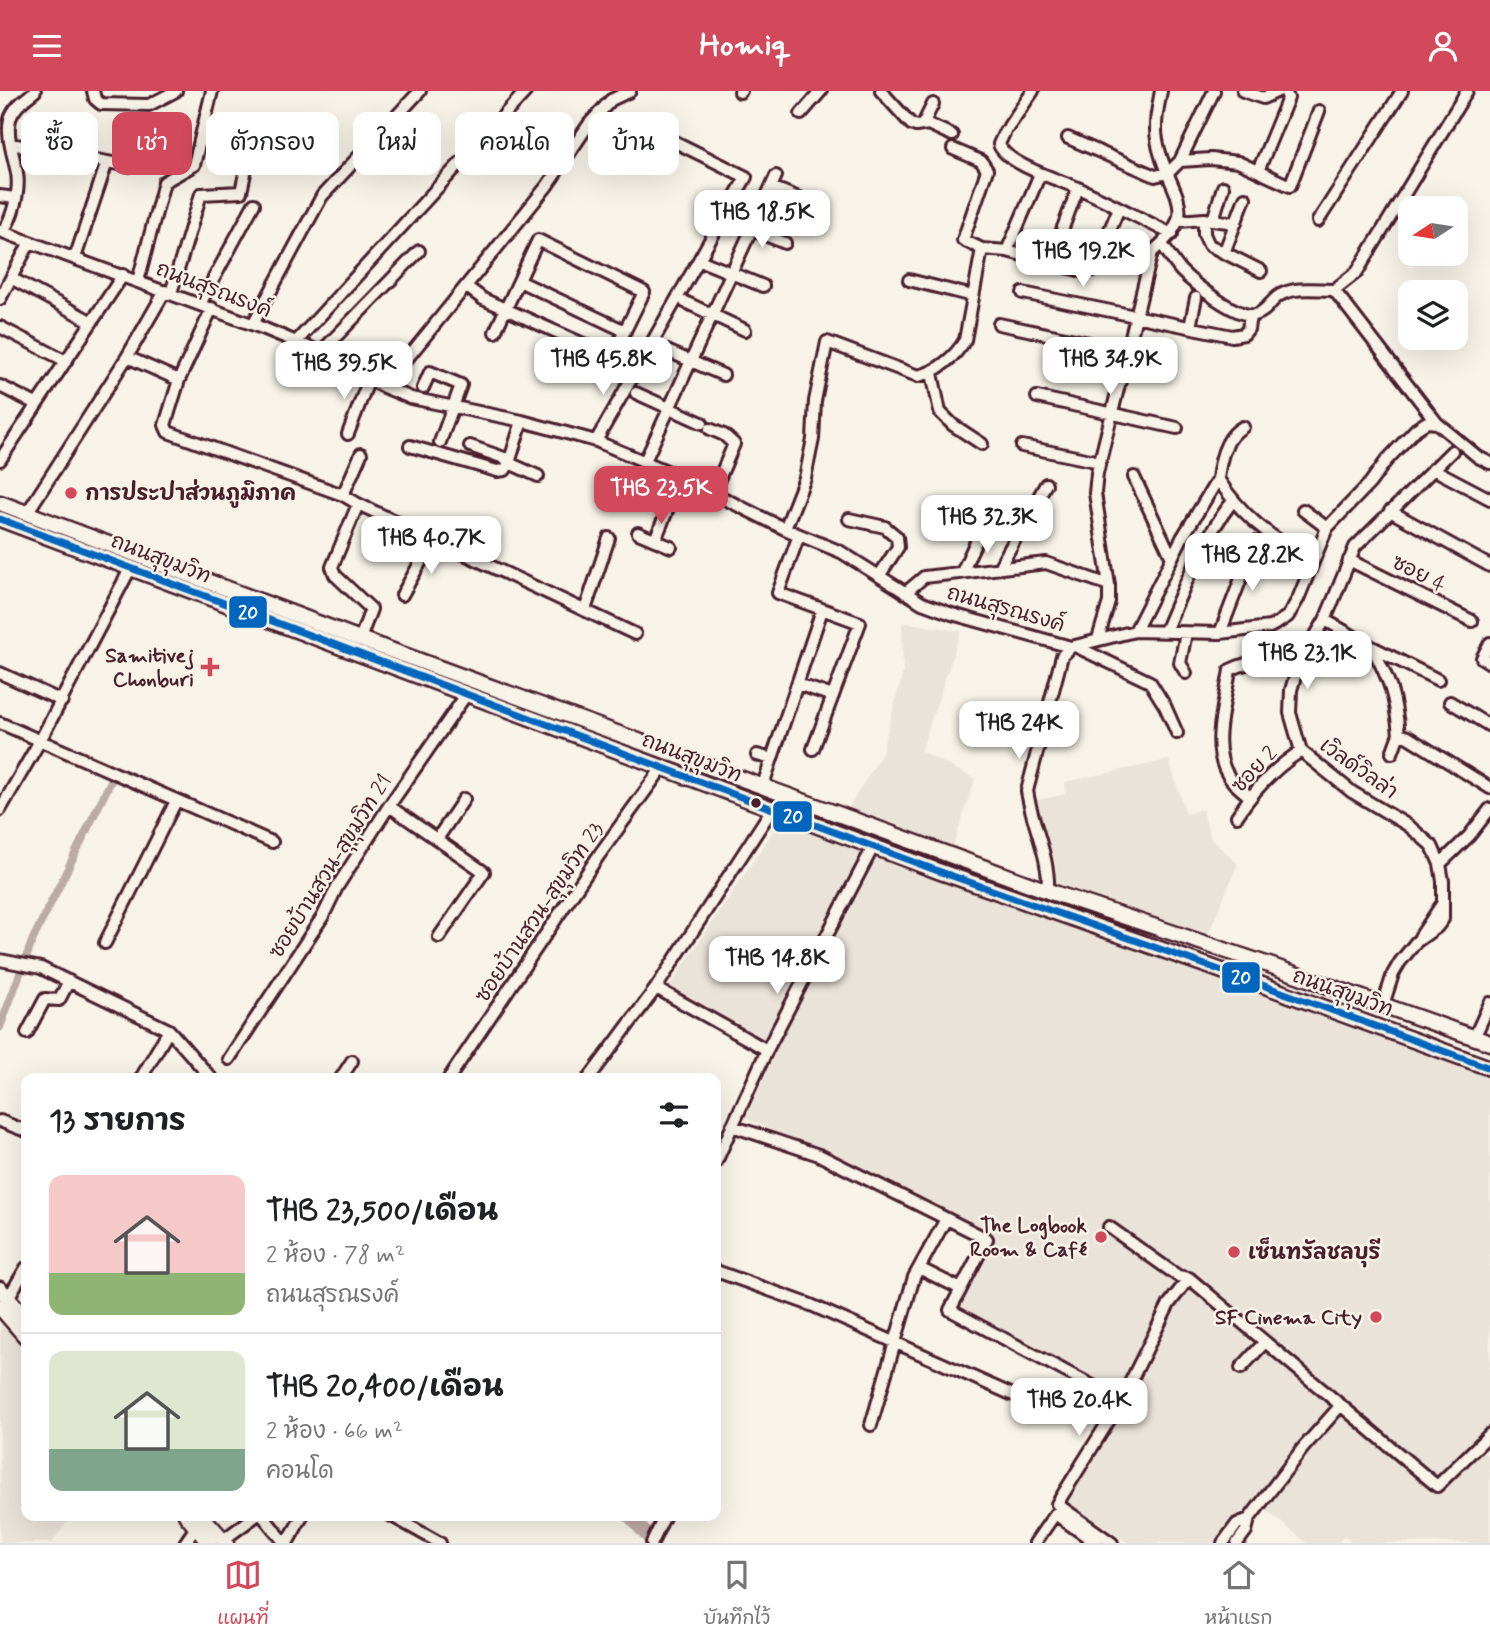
<!DOCTYPE html>
<html lang="th">
<head>
<meta charset="utf-8">
<style>
	body { margin:0; font-family:Mynerve,"Playpen Sans Thai",sans-serif; background:#f2f2f2; color:#202124; height:100vh; display:flex; flex-direction:column; font-size:26px; white-space:nowrap }
	* { box-sizing:border-box; margin:0 }
	p { font-size:23px; color:#757577 }
	.icon { flex:none; width:38px; height:38px; fill:none; stroke:currentColor; stroke-width:2; stroke-linecap:round; stroke-linejoin:round }
	.map { position:relative; flex:1; overflow:hidden }
	.panel { position:absolute; left:21px; top:982px; width:700px; height:448px; display:flex; flex-direction:column; background:#fff; border-radius:14px; box-shadow:0 7px 28px #0002 }
	.panel>* { flex:none }
	.banner { position:absolute; left:21px; top:21px; width:700px; height:63px; display:flex; gap:14px }
	.needle { width:46px; rotate:258deg }
	.buttons { position:absolute; left:1398px; top:105px; display:grid; gap:14px }
	.buttons a { display:grid; place-items:center; width:70px; height:70px; border-radius:14px; background:#fff; box-shadow:0 7px 28px #0002; font-size:35px }
	.price { position:absolute; translate:-50% -60px; padding:0 16px; border-radius:14px; background:#fff; color:#222; font-size:23px; line-height:46px; filter:drop-shadow(0 2px 4px #0008) }
	.price::after { content:''; position:absolute; left:50%; top:42px; width:21px; height:16px; margin-left:-10px; background:inherit; clip-path:polygon(0 0,100% 0,50% 100%) }
	.price.current { background:#d1495b; color:#fff }
	ul { padding:0; list-style:none }
	li { display:flex; align-items:center; gap:21px; height:175px; padding:0 28px }
	li+li { border-top:2px solid #e0e0e0 }
	li span { display:grid; place-items:center; flex:none; width:196px; height:140px; border-radius:14px; color:#555 }
	li>.icon { margin-inline-start:auto }
	span .icon { width:84px; height:84px; fill:#fffc; stroke-width:1 }
	li b { font-size:30px }
	h2 { display:flex; justify-content:space-between; align-items:center; height:84px; padding:0 28px; font-size:30px }
	.tag { padding:0 24px; border-radius:14px; background:#fff; box-shadow:0 7px 28px #0002; font-size:24px; line-height:63px }
	.tag.current { background:#d1495b; color:#fff }
	header { display:flex; justify-content:space-between; align-items:center; height:91px; padding:0 28px; background:#d1495b; color:#fff; font-size:32px; font-weight:700 }
	.tabs { display:flex; justify-content:space-around; align-items:center; height:98px; border-top:2px solid #e0e0e0; background:#fff; font-size:19px; color:#757577 }
	.tabs a { display:grid; justify-items:center; gap:4px }
	.tabs .current { color:#d1495b }
	.map>svg:first-child { display:block }
</style>
</head>
<body>
<header><svg class="icon" aria-label="menu" viewBox="0 0 24 24"><path d="M4 6h16M4 12h16M4 18h16"/></svg>Homiq<svg class="icon" aria-label="person" viewBox="0 0 24 24"><circle cx="12" cy="8" r="4"/><path d="M4 21q1-7 8-7t8 7"/></svg></header>
<div class="map">
<svg width="1490" height="1452" viewBox="0 0 1490 1452">
	<rect width="100%" height="100%" fill="#f7f3e8"/>
	<filter id="ink" filterUnits="userSpaceOnUse"><feTurbulence type="fractalNoise" baseFrequency=".0143" numOctaves="2"/><feDisplacementMap in="SourceGraphic" scale="14" xChannelSelector="R" yChannelSelector="G"/><feConvolveMatrix kernelMatrix="1 2 1 2 8 2 1 2 1" color-interpolation-filters="sRGB"/></filter>
	<g filter="url(#ink)">
		<path fill="#eae3da" d="M902,531L961,540L921,660L975,688L952,758L847,719L881,664L903,582Z
			M1169,669L1186,723L1202,718L1211,748L1238,773L1208,843L1055,792L1056,774L1036,709L1066,703L1065,691Z
			M780,730L1490,987V1335L1437,1387L1340,1306L1306,1344L1249,1418L1238,1423L1216,1452H1129L1055,1403L1118,1300L956,1213L992,1144L746,1027L777,958L668,897Z
			M0,1230L26,1259V1424L71,1425L52,1452H0Z
			M1341,1319L1437,1398L1478,1356L1490,1367V1452H1352L1344,1445L1338,1452H1307L1263,1417Z"/>
		<g fill="none" stroke-linecap="round" stroke-linejoin="round">
			<path stroke="#bcaaa7" stroke-width="8" d="M0,936L33,848L112,688"/>
			<path stroke="#bcaaa7" stroke-width="14" d="M629,1424L654,1452"/>
			<defs>
				<path id="minor" d="M93,0L95,8L101,13L149,14L176,0
					M881,0L911,33L916,35L928,33L952,44
					M1243,0L1263,7L1278,0
					M740,1L741,0
					M801,23L821,0
					M923,33L933,13
					M1009,35L1033,0
					M1005,40L999,53C1005,73 1060,89 1078,97C1110,111 1140,128 1172,143
					M1068,47L1155,85L1168,82L1180,70L1214,0
					M11,53L129,75
					M953,58L981,70L987,79L963,149L982,158
					M1180,70L1211,68L1238,71L1290,95L1319,20
					M1258,80L1288,7L1285,0
					M771,96L801,108
					M0,105L15,107
					M1204,128V143L1209,154L1261,180
					M1213,129L1223,96
					M1179,130L1204,128L1236,132
					M1318,130L1402,0
					M751,138L785,152
					M0,140L265,238L311,257L384,296L411,307L522,330L596,350L681,386L785,438L841,461L922,512L952,523L1071,556
					M3,140C13,127 20,99 17,82C14,65 6,46 10,28C14,15 26,8 35,0
					M1162,153C1168,162 1174,172 1181,180C1194,193 1237,227 1255,224C1267,221 1270,210 1280,204C1296,195 1316,199 1334,199
					M1007,160L1040,83
					M1224,162L1245,107
					M75,167L105,77
					M704,171L763,195
					M1050,171L1078,97
					M1093,179L1119,117
					M11,187L92,231
					M909,189L973,205
					M138,190L164,91L194,74L212,0
					M519,190L625,240
					M467,196L483,208L637,277
					M1334,199L1357,181L1467,0
					M1334,199L1437,332L1478,366L1490,372
					M171,202L201,103L241,101L250,59
					M1023,202L1232,245L1244,243L1248,238L1250,225
					M0,208L30,151
					M685,211L745,239
					M200,213L254,113
					M212,217L179,289L165,334L168,341L343,404L358,413L635,543
					M253,233L322,105L420,0
					M999,233L1165,268
					M0,236L66,270
					M1190,236L1196,207
					M495,241L538,149L644,201L612,266
					M296,251L526,0
					M658,256L723,284
					M320,262L419,160
					M127,266L179,289
					M932,282L940,321L953,334L982,353
					M0,295L36,313
					M384,296L547,95L589,33L611,9L630,0
					M423,297L430,281L461,294L440,351
					M636,302L702,332
					M1037,306L1177,337
					M1243,336C1225,345 1220,369 1218,388C1241,424 1275,451 1314,469
					M710,338L724,344L734,353L713,402
					M348,343L369,288
					M596,350L746,86L641,34
					M410,355L497,380L505,379L509,372L522,330
					M470,355L510,369
					M1022,355L1100,371
					M0,369L123,184
					M645,370L776,85
					M509,372L538,385
					M1433,378L1490,408
					M1134,386L1172,467
					M343,404L361,363
					M358,413L332,476L335,484L371,518L360,548
					M1303,419L1327,437
					M1390,420L1490,475
					M27,422L127,266L165,200
					M849,428L885,436L897,446L898,456L879,485
					M785,438L805,387L813,348L815,310L827,251L918,285C937,281 955,266 965,249L982,158L1007,160L1086,181L1128,162L1152,161C1206,117 1165,101 1157,49C1154,33 1158,16 1161,0
					M638,442L671,456
					M799,444L778,502L860,532L813,658
					M655,449L681,386
					M1349,469L1472,530
					M999,477L1046,393
					M962,481L984,433
					M905,502L924,486L1046,472L1109,494
					M402,504L433,449
					M585,519L609,447
					M1325,529L1372,556L1438,589
					M1135,540L1182,447L1218,388
					M1165,540C1185,494 1201,451 1232,411
					M1186,542L1180,572L1186,582
					M1220,542L1255,451
					M1098,548L1109,511V494L1095,402L1097,382L1152,161
					M1490,552L1482,567L1490,572
					M1075,555L1150,591L1165,615L1177,642
					M1372,556C1390,590 1395,604 1399,643L1408,646L1490,697
					M0,582L62,610
					M797,593L833,605
					M1450,611L1490,635
					M0,632L272,751
					M1392,662L1399,643
					M757,664L772,668
					M763,694L822,519
					M1250,706C1244,701 1238,696 1233,691C1207,662 1225,613 1230,579C1253,567 1274,570 1299,572
					M389,715L484,781L439,846
					M0,719L41,648L130,478
					M1237,725C1254,699 1274,677 1301,660
					M437,748L464,708
					M1440,773L1469,745L1490,718
					M1048,800C1050,765 1032,734 1027,700L1062,565L1071,556L1135,540L1220,542L1270,536L1279,531L1288,525L1298,508L1327,437L1370,392L1386,370L1416,338L1427,331L1437,332
					M1420,846L1442,813
					M105,852L176,710
					M0,869L41,877L169,939L211,987
					M656,897L767,959
					M1383,914L1393,883L1400,871L1416,851L1437,836L1443,828V790L1440,773L1432,755L1409,735L1352,701L1301,660L1290,622L1291,599L1299,572L1325,529L1355,456L1452,360
					M27,942L45,908L59,909L69,890
					M1474,947L1490,912
					M229,968L323,825L337,796L389,715L466,604
					M141,987L169,939
					M341,987L352,970
					M449,987L599,764L662,677
					M589,987L656,897L772,718
					M0,1030L26,1040
					M732,1035L819,1064L987,1148L950,1219L1121,1310
					M716,1071L767,959L873,756
					M1109,1136L1178,1185L1189,1187L1437,1395L1490,1343
					M919,1177L961,1198
					M716,1180L811,1214L1013,1304
					M5,1212L26,1177
					M1241,1277L1264,1252
					M871,1334L914,1186L946,1128
					M262,1424L285,1452
					M390,1424L440,1452
					M223,1449L257,1424
					M185,1452L196,1436
					M287,1452L303,1424
					M652,1452L665,1424
					M1035,1452L1055,1423L1096,1452
					M1112,1452L1057,1413L1121,1310L1169,1213L1189,1187
					M1223,1452L1237,1433L1249,1428
					M1237,1452L1246,1440L1249,1428L1303,1357L1341,1314"/>
				<path id="major" d="M0,412L360,548L1048,800L1272,875L1490,952
					M0,428L938,780L1265,895L1490,977
					M0,1198L26,1228
					M0,1216L26,1246
					M186,1424L209,1452
					M201,1424L226,1452"/>
			</defs>
			<use href="#minor" stroke="#4a1f2b" stroke-width="16"/>
			<use href="#major" stroke="#4a1f2b" stroke-width="19"/>
			<use href="#minor" stroke="#f7f3e8" stroke-width="10"/>
			<use href="#major" stroke="#f7f3e8" stroke-width="14"/>
			<defs>
				<path id="bus-1" d="M0,428L938,780L1265,895L1490,977"/>
			</defs>
			<use href="#bus-1" stroke="#f7f3e8" stroke-width="12"/>
			<use href="#bus-1" stroke="#0065bd" stroke-width="7"/>
		</g>
	</g>
	<g fill="#d1495b" stroke="#f7f3e8" stroke-width="2.5">
		<circle cx="71" cy="402" r="7"/>
		<path d="M206.5 565.5h7v7h7v7h-7v7h-7v-7h-7v-7h7z"/>
		<circle cx="1101" cy="1146" r="7"/>
		<circle cx="1234" cy="1161" r="7"/>
		<circle cx="1376" cy="1226" r="7"/>
	</g>
	<circle fill="#4a1f2b" stroke="#f7f3e8" stroke-width="2.5" cx="756" cy="712" r="6"/>
	<g text-anchor="middle" stroke-width="5" stroke-linejoin="round" paint-order="stroke">
		<g font-size="21" fill="#4a1f2b" stroke="#f7f3e8">
			<text transform="translate(214 198) rotate(21)" y="7">ถนนสุรณรงค์</text>
			<text transform="translate(161 467) rotate(21)" y="7">ถนนสุขุมวิท</text>
			<text transform="translate(1419 482) rotate(27)" y="7">ซอย 4</text>
			<text transform="translate(1006 517) rotate(16)" y="7">ถนนสุรณรงค์</text>
			<text transform="translate(692 666) rotate(21)" y="7">ถนนสุขุมวิท</text>
			<text transform="translate(1359 677) rotate(35)" y="7">เวิลด์วิลล่า</text>
			<text transform="translate(1254 678) rotate(-46)" y="7">ซอย 2</text>
			<text transform="translate(330 775) rotate(-58)" y="7">ซอยบ้านสวน-สุขุมวิท 21</text>
			<text transform="translate(539 821) rotate(-56)" y="7">ซอยบ้านสวน-สุขุมวิท 23</text>
			<text transform="translate(1343 901) rotate(20)" y="7">ถนนสุขุมวิท</text>
		</g>
		<g font-size="21" font-weight="bold" fill="#4a1f2b" stroke="#f7f3e8" text-anchor="end">
			<text x="85" y="409" text-anchor="start">การประปาส่วนภูมิภาค</text>
			<text x="194" y="571">Samitivej<tspan x="194" dy="24">Chonburi</tspan></text>
			<text x="1087" y="1141">The Logbook<tspan x="1087" dy="24">Room &amp; Café</tspan></text>
			<text x="1248" y="1168" text-anchor="start">เซ็นทรัลชลบุรี</text>
			<text x="1362" y="1233">SF Cinema City</text>
		</g>
	</g>
	<g stroke="#f7f3e8" stroke-width="2.5">
		<rect x="228" y="504" width="40" height="34" rx="7" fill="#0065bd"/>
		<rect x="772" y="709" width="41" height="33" rx="7" fill="#0065bd"/>
		<rect x="1221" y="870" width="40" height="33" rx="7" fill="#0065bd"/>
	</g>
	<g font-size="19" text-anchor="middle" font-weight="bold" fill="#fff">
		<text x="248" y="528">20</text>
		<text x="793" y="732">20</text>
		<text x="1241" y="893">20</text>
	</g>
</svg>
<div class="buttons">
<a><svg class="needle" viewBox="-14 -14 28 28"><path d="M0-13l5 13h-10z" fill="#e53935"/><path d="M0 13l5-13h-10z" fill="#757577"/></svg></a>
<a><svg class="icon" aria-label="layers" viewBox="0 0 24 24"><path d="M12 4l9 5-9 5-9-5zM3 14l9 5 9-5"/></svg></a>
</div>
<b class="price" style="left:762px;top:159px">THB 18.5K</b>
<b class="price" style="left:1083px;top:198px">THB 19.2K</b>
<b class="price" style="left:603px;top:306px">THB 45.8K</b>
<b class="price" style="left:1110px;top:306px">THB 34.9K</b>
<b class="price" style="left:344px;top:310px">THB 39.5K</b>
<b class="price current" style="left:661px;top:435px">THB 23.5K</b>
<b class="price" style="left:987px;top:464px">THB 32.3K</b>
<b class="price" style="left:431px;top:485px">THB 40.7K</b>
<b class="price" style="left:1252px;top:502px">THB 28.2K</b>
<b class="price" style="left:1307px;top:600px">THB 23.1K</b>
<b class="price" style="left:1019px;top:670px">THB 24K</b>
<b class="price" style="left:777px;top:905px">THB 14.8K</b>
<b class="price" style="left:1079px;top:1347px">THB 20.4K</b>
<div class="banner">
<a class="tag">ซื้อ</a>
<a class="tag current">เช่า</a>
<a class="tag">ตัวกรอง</a>
<a class="tag">ใหม่</a>
<a class="tag">คอนโด</a>
<a class="tag">บ้าน</a>
</div>
<section class="panel">
<h2>13 รายการ<svg class="icon" aria-label="filters" viewBox="0 0 24 24"><path d="M4 7h16M4 17h16"/><circle cx="9" cy="7" r="2"/><circle cx="15" cy="17" r="2"/></svg></h2>
<ul>
<li><span style="background:linear-gradient(#f6c9c9 70%,#8fb573 0)"><svg class="icon" aria-label="home" viewBox="0 0 24 24"><path d="M3 11l9-7 9 7M6 9v11h12V9"/></svg></span><div><b>THB 23,500/เดือน</b><p>2 ห้อง · 78 m²</p><p>ถนนสุรณรงค์</p></div></li>
<li><span style="background:linear-gradient(#dfe7d0 70%,#7fa58c 0)"><svg class="icon" aria-label="home" viewBox="0 0 24 24"><path d="M3 11l9-7 9 7M6 9v11h12V9"/></svg></span><div><b>THB 20,400/เดือน</b><p>2 ห้อง · 66 m²</p><p>คอนโด</p></div></li>
</ul>
</section>
</div>
<nav class="tabs">
<a class="current"><svg class="icon" aria-label="map" viewBox="0 0 24 24"><path d="M3 6l6-2 6 2 6-2v14l-6 2-6-2-6 2zM9 4v14M15 6v14"/></svg>แผนที่</a>
<a><svg class="icon" aria-label="saved" viewBox="0 0 24 24"><path d="M7 4h10v16l-5-4-5 4z"/></svg>บันทึกไว้</a>
<a><svg class="icon" aria-label="home" viewBox="0 0 24 24"><path d="M3 11l9-7 9 7M6 9v11h12V9"/></svg>หน้าแรก</a>
</nav>
</body>
</html>
